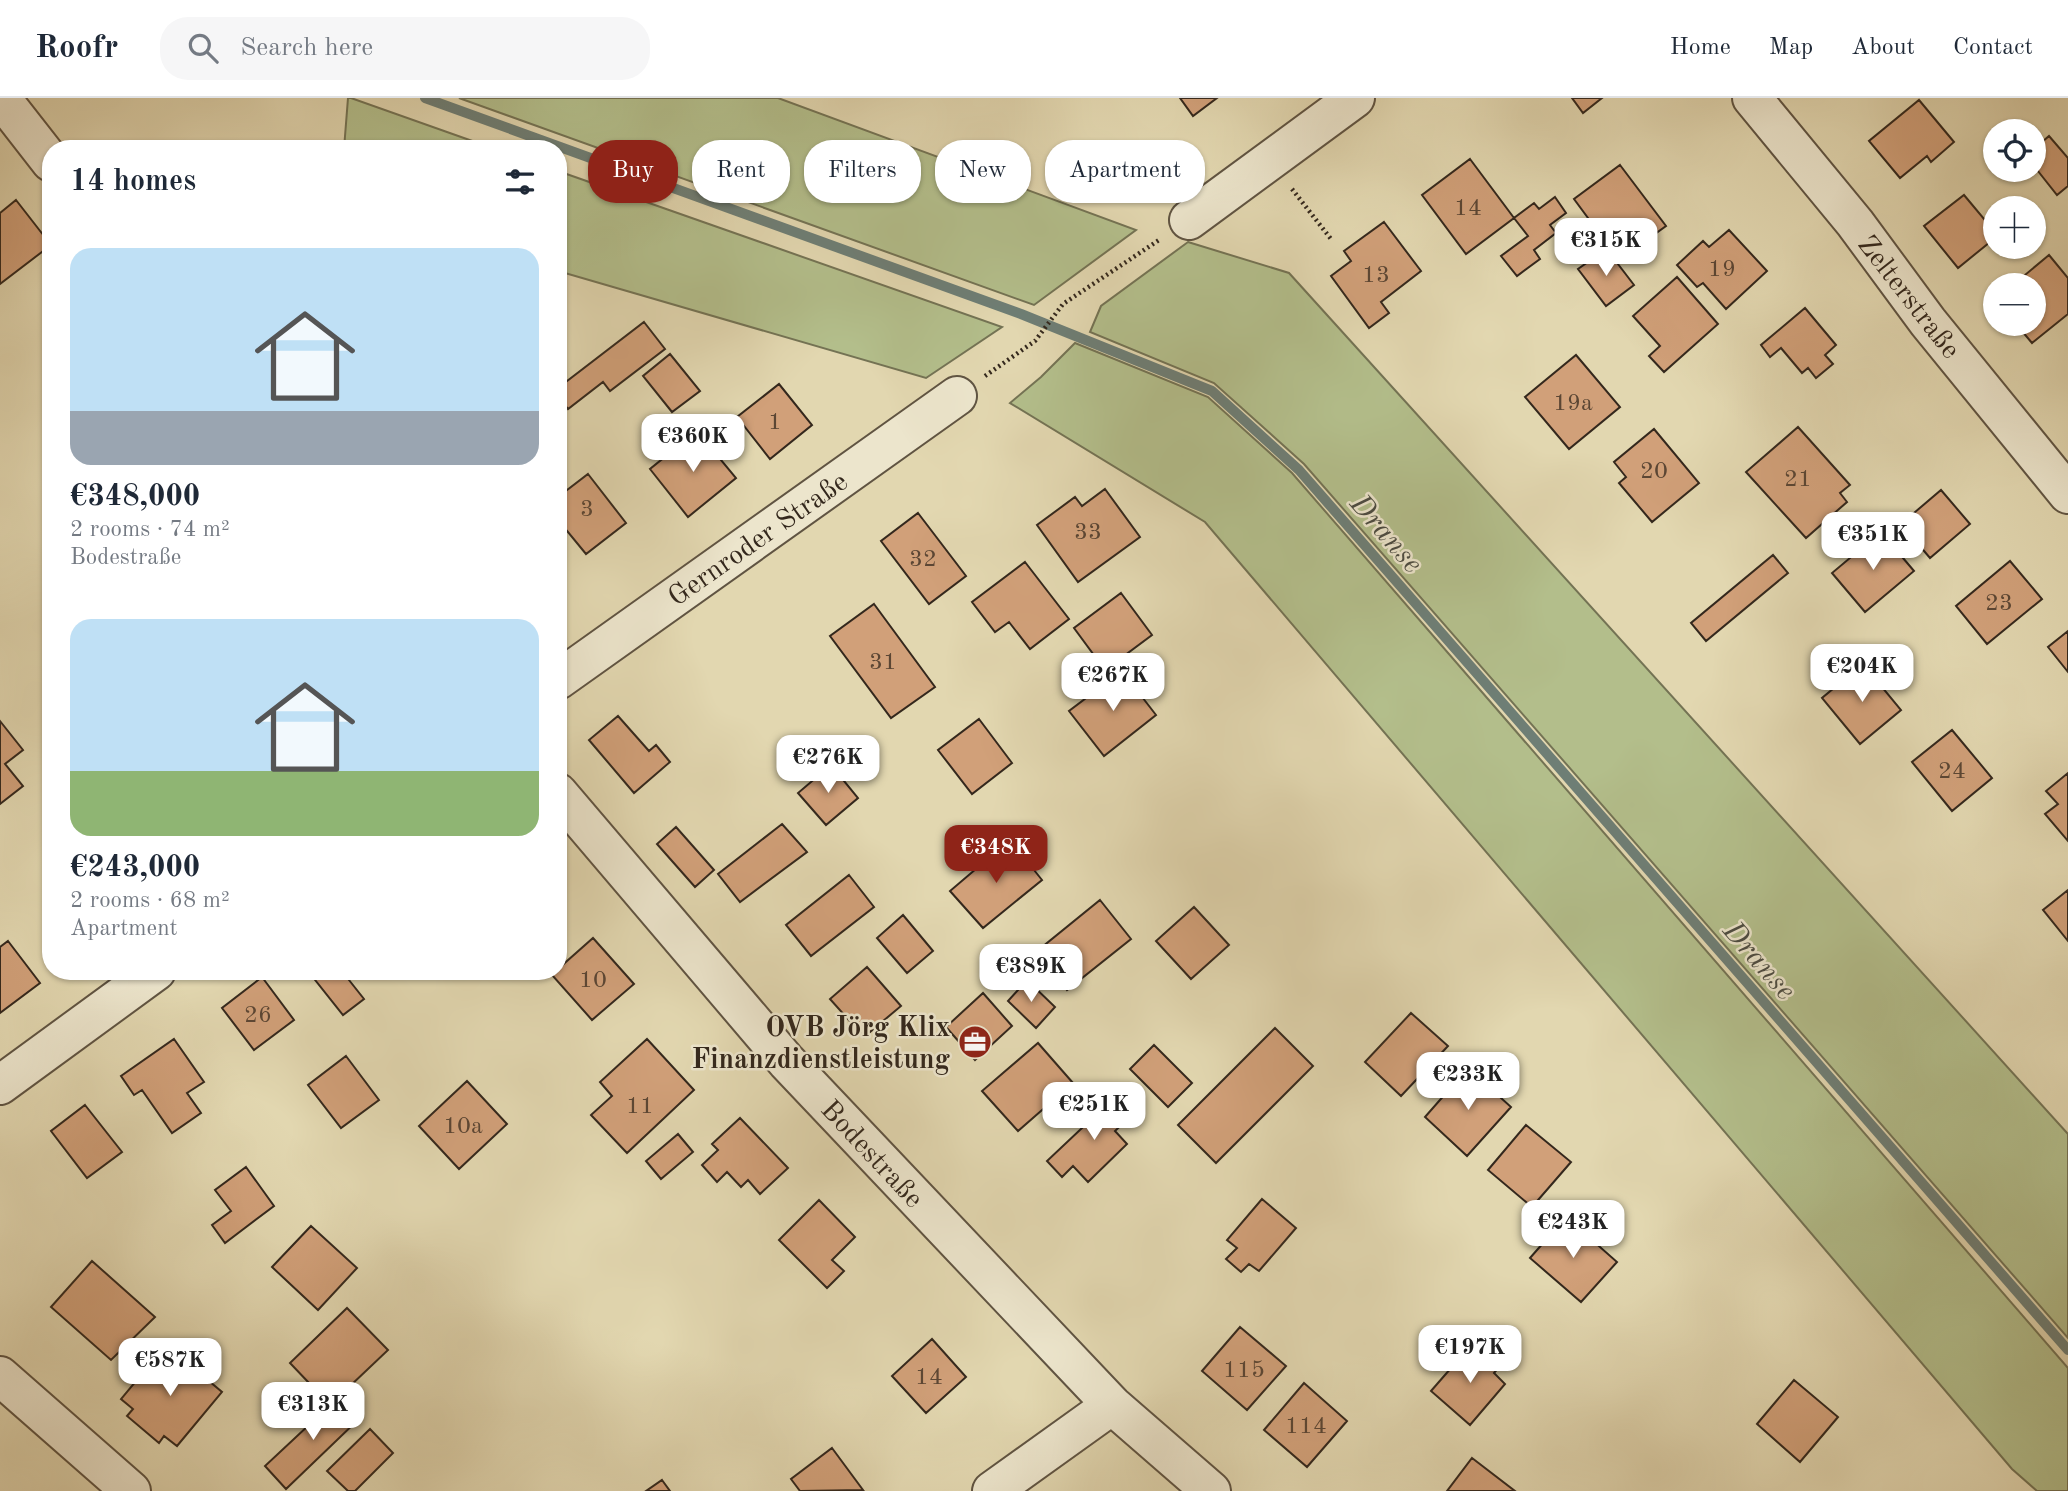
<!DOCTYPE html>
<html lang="en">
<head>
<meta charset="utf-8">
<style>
	body { margin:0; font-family:"Old Standard TT",serif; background:#f6f6f7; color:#1f2937; height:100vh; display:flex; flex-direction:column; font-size:26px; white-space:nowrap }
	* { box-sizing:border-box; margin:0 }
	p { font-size:23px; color:#747a83 }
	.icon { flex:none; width:38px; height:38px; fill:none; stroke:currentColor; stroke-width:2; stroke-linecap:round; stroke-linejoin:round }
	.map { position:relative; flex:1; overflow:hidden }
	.side { position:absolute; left:42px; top:42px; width:525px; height:840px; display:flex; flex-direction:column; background:#fff; border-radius:28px; box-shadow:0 2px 5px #0004 }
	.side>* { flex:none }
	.banner { position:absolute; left:588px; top:42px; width:665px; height:63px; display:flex; gap:14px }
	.controls { position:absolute; left:1983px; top:21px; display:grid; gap:14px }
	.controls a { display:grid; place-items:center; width:63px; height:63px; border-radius:50%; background:#fff; box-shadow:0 2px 5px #0004; font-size:35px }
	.price { position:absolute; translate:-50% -60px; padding:0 16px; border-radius:14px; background:#fff; color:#222; font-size:23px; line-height:46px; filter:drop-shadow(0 2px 4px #0008) }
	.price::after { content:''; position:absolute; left:50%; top:42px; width:21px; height:16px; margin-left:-10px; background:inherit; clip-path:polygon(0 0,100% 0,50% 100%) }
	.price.selected { background:#8f2418; color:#fff }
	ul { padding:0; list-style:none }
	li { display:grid; align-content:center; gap:14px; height:371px; padding:0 28px }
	li span { display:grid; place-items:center; height:217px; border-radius:21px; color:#555 }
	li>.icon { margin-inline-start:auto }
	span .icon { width:126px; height:126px; fill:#fffc; stroke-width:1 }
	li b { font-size:30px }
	h2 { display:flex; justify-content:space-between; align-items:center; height:84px; padding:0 28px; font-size:30px }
	.tag { padding:0 24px; border-radius:28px; background:#fff; box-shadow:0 2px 5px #0004; font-size:24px; line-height:63px }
	.tag.selected { background:#8f2418; color:#fff }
	header { display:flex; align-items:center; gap:42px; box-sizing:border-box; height:98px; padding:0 35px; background:#fff; border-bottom:2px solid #e0e1e3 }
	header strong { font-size:33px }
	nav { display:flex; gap:38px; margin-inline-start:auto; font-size:24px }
	.search { width:490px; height:63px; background:#f6f6f7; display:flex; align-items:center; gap:18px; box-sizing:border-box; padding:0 24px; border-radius:28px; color:#747a83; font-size:26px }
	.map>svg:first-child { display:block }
</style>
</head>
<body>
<header>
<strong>Roofr</strong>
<div class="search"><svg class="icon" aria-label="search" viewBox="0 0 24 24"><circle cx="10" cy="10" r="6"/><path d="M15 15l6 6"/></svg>Search here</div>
<nav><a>Home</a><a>Map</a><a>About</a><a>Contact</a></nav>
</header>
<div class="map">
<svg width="2068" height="1393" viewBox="0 0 2068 1393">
	<rect width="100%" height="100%" fill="#e2d7b0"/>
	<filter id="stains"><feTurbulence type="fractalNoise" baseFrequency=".00286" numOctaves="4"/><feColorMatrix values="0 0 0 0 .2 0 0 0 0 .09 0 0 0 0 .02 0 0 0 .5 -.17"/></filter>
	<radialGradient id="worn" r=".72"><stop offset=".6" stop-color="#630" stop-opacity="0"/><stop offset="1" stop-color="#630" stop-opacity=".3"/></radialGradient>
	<path fill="#b3be8b" stroke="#747354" stroke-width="2" d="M348,0H351L495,51H344Z
		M459,0H778L1136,132L1034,207Z
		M558,73L1002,229L926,280L558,173Z
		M1188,144L1289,175L2068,1036V1240L1304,366L1214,285L1090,234L1101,208Z
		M1075,245L1208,299L1292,375L2068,1270V1393H2037L2012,1371L1205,424L1010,305L1041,279Z"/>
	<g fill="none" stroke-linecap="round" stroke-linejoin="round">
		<path stroke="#6e7e75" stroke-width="10" d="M425,0L1021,216L1212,293L1299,372L2068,1252"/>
	</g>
	<path fill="#d1a079" stroke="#34281d" stroke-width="2" d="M1180,0H1217L1193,18Z
		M1572,0H1602L1583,15Z
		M1919,2L1954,44L1931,64L1927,58L1900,80L1869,43Z
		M2049,38L2068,60V88L2057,97L2034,68V51Z
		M1470,61L1514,120L1466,156L1422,97Z
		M1620,67L1666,128L1619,162L1574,101Z
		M1964,97L1995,134V140L1958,170L1924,128Z
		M1555,99L1566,115L1550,127L1556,135L1534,152L1540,161L1517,178L1501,158L1528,138L1514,120L1534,105L1539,111Z
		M16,102L51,147L0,186V115Z
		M1384,124L1421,173L1381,204L1389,215L1369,230L1331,178L1351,163L1344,153Z
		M1729,132L1767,173L1726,211L1703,185L1697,189L1677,167L1703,143L1709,149Z
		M1598,157L1602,163L1611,157L1634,187L1606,208L1578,171Z
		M2049,157L2068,180V216L2032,245L2016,226H2034V187H2013Z
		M1677,179L1718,226L1664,274L1649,258L1660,248L1633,218Z
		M1805,210L1836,247L1825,257L1833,266L1816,280L1808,270L1802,275L1781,250L1770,259L1761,247Z
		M644,224L665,251L610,293L603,284L568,311L558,299V290Z
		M670,256L700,293L672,314L643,278Z
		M1576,257L1620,309L1569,351L1525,299Z
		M779,286L812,327L770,361L737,319Z
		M1798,329L1850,387L1840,395L1847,404L1806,440L1746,374Z
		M1654,331L1699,385L1652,424L1619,385L1626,379L1614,364Z
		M697,333L736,380L688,419L650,371Z
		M588,376L626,425L586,456L558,422V399Z
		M1105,391L1140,439L1078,484L1037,427L1075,399L1082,408Z
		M1941,392L1970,426L1930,460L1901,426Z
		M918,415L966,478L929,506L881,443Z
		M1881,434L1914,473L1865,514L1832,475Z
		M1773,457L1788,475L1706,543L1691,525Z
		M2010,463L2042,501L1987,546L1956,508Z
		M1025,464L1069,521L1030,551L1009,524L995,534L972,504Z
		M1121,495L1152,537L1105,572L1074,530Z
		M874,506L935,589L891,620L830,538Z
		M2068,533V574L2048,549Z
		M1863,566L1901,612L1860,646L1822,600Z
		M1122,573L1156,617L1104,658L1069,613Z
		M618,618L649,653L656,647L670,664L634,695L589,642Z
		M979,621L1012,665L972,696L938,652Z
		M0,623L23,652L5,666L23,688L0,706Z
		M1952,632L1992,680L1952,713L1912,664Z
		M831,667L858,700L826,727L798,695Z
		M2068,675V743L2045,716L2058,706L2046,693Z
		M782,726L807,754L740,804L718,776Z
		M676,729L714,772L695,789L657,746Z
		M1010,742L1042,782L983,830L950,793Z
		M849,777L874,809L811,858L786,827Z
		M2068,792V843L2043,812Z
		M1100,802L1131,841L1067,892L1036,854Z
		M1194,809L1229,847L1191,881L1156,843Z
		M903,817L933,853L907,875L877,840Z
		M593,840L634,886L592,922L552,877L558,873V871Z
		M8,843L40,885L0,915V849Z
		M867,869L901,908L864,939L830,901Z
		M308,873H361L349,882L364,901L343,917Z
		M262,879L294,922L254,952L222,910Z
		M1027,882L1055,909L1036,930L1008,903Z
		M983,895L1012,928L975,962L946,929Z
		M1411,915L1448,948L1401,998L1365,964Z
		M1275,930L1313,968L1216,1065L1178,1027Z
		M174,941L204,984L187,995L201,1015L172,1035L142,992L134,997L121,978Z
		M647,941L694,992L627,1055L591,1017L612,998L600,984Z
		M1038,945L1073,985L1018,1033L982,993Z
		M1154,947L1192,985L1168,1009L1130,971Z
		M346,958L379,1002L341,1030L308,987Z
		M1468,970L1511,1009L1467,1058L1425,1019Z
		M467,983L507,1026L459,1071L419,1028Z
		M1117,997L1134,1015L1115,1033L1127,1046L1088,1084L1073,1068L1062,1079L1047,1063Z
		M85,1007L122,1054L87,1080L51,1033Z
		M740,1020L788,1070L760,1096L748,1082L741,1089L727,1074L717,1084L702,1067L718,1052L712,1046Z
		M1526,1027L1571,1064L1532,1109L1488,1072Z
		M678,1036L693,1054L661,1081L646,1063Z
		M246,1069L274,1108L225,1145L212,1127L231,1113L215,1092Z
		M1262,1101L1296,1130L1259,1173L1249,1166L1241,1174L1226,1161L1237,1150L1227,1142Z
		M819,1102L855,1139L832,1162L844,1173L827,1190L779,1142Z
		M1566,1119L1617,1164L1581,1204L1530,1160Z
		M311,1128L357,1170L318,1212L272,1169Z
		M92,1163L155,1219L111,1262L51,1209Z
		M347,1210L388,1252L330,1307L290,1265Z
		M1240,1229L1286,1268L1247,1312L1202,1273Z
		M932,1241L966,1279L926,1315L892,1278Z
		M1472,1246L1499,1269L1494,1275L1505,1286L1470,1327L1431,1293Z
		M166,1247L222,1294L177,1348L164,1338L159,1345L127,1318L133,1311L121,1301Z
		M1794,1282L1838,1319L1800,1364L1757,1326Z
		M1304,1285L1347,1323L1307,1369L1264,1332Z
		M340,1298L361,1319L286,1391L265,1368Z
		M370,1331L393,1355L355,1393H348L327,1373Z
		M832,1350L863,1392L800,1393L791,1381Z
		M1472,1360L1515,1393H1447Z
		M662,1382L670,1393H646Z"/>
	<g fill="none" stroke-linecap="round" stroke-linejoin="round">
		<defs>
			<path id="minor" d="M1,0L51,64
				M1752,0L1855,125L1928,224L2068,396
				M1189,122L1355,0
				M558,582L957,298
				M558,695L787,964L1112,1307L1211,1393
				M0,987L156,873
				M0,1278L131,1393
				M992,1393L1112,1307"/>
		</defs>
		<use href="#minor" stroke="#605442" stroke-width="42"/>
		<path stroke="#34281d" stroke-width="4.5" stroke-dasharray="2 3.5" stroke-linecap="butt" d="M1292,91L1331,141
			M985,278L1035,243L1063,206L1159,142"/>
		<use href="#minor" stroke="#ece5cc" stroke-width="38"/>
	</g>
	<defs>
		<symbol id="office-disc" viewBox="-11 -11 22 22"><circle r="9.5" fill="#8f2418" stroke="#ece5cc"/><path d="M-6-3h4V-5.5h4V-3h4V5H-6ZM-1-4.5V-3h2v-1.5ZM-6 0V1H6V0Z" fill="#fff"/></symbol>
	</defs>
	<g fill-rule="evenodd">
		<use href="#office-disc" x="956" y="925" width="38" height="38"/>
	</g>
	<g text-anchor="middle" stroke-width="5" stroke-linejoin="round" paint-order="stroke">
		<g font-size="24" fill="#5b4634">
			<text x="1468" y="117">14</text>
			<text x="1722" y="178">19</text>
			<text x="1376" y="184">13</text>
			<text x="1573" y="312">19a</text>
			<text x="775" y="331">1</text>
			<text x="1654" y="380">20</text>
			<text x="1798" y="388">21</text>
			<text x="587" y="418">3</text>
			<text x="1088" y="441">33</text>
			<text x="923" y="468">32</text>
			<text x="1999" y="512">23</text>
			<text x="883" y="571">31</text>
			<text x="1952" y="680">24</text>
			<text x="593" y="889">10</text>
			<text x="258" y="924">26</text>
			<text x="640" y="1015">11</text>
			<text x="463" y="1035">10a</text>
			<text x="1244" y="1279">115</text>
			<text x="929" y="1286">14</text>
			<text x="1306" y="1335">114</text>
		</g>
		<g font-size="28" fill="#34281d" stroke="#ece5cc">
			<text transform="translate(1910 198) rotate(52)" y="10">Zelterstraße</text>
			<text transform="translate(757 440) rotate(-35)" y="10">Gernroder Straße</text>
			<text transform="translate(873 1055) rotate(47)" y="10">Bodestraße</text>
		</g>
		<g font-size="28" font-weight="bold" fill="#34281d" stroke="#ece5cc" text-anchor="end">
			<text x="950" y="938">OVB Jörg Klix<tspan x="950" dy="32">Finanzdienstleistung</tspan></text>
		</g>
		<g font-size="30" font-style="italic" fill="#4c4c42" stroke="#ece5cc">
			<text transform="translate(1387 435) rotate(49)" y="10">Dranse</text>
			<text transform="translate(1760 862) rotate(49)" y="10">Dranse</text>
		</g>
	</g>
	<rect width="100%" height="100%" filter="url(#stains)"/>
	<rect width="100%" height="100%" fill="url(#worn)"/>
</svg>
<div class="controls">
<a><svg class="icon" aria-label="locate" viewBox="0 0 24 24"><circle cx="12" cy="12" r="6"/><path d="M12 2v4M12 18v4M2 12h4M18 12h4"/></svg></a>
<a>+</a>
<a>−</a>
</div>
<b class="price" style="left:1606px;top:180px">€315K</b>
<b class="price" style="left:693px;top:376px">€360K</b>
<b class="price" style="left:1873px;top:474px">€351K</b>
<b class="price" style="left:1862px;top:606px">€204K</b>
<b class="price" style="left:1113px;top:615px">€267K</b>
<b class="price" style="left:828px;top:697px">€276K</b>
<b class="price selected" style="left:996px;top:787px">€348K</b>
<b class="price" style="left:1031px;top:906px">€389K</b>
<b class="price" style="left:1468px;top:1014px">€233K</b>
<b class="price" style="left:1094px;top:1044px">€251K</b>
<b class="price" style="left:1573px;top:1162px">€243K</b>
<b class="price" style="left:1470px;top:1287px">€197K</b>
<b class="price" style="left:170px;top:1300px">€587K</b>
<b class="price" style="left:313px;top:1344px">€313K</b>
<div class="banner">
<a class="tag selected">Buy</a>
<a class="tag">Rent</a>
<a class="tag">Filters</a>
<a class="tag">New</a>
<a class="tag">Apartment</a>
</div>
<section class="side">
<h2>14 homes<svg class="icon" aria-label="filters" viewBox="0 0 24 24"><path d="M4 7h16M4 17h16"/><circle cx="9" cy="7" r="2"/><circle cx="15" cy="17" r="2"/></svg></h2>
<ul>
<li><span style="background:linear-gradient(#bfe0f5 75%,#9aa5b1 0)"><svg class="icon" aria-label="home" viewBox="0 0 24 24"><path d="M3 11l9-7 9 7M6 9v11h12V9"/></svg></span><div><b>€348,000</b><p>2 rooms · 74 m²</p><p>Bodestraße</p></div></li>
<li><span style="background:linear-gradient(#bfe0f5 70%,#8fb573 0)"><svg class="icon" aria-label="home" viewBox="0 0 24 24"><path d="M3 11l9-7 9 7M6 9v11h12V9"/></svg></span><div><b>€243,000</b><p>2 rooms · 68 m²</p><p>Apartment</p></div></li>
</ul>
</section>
</div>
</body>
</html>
